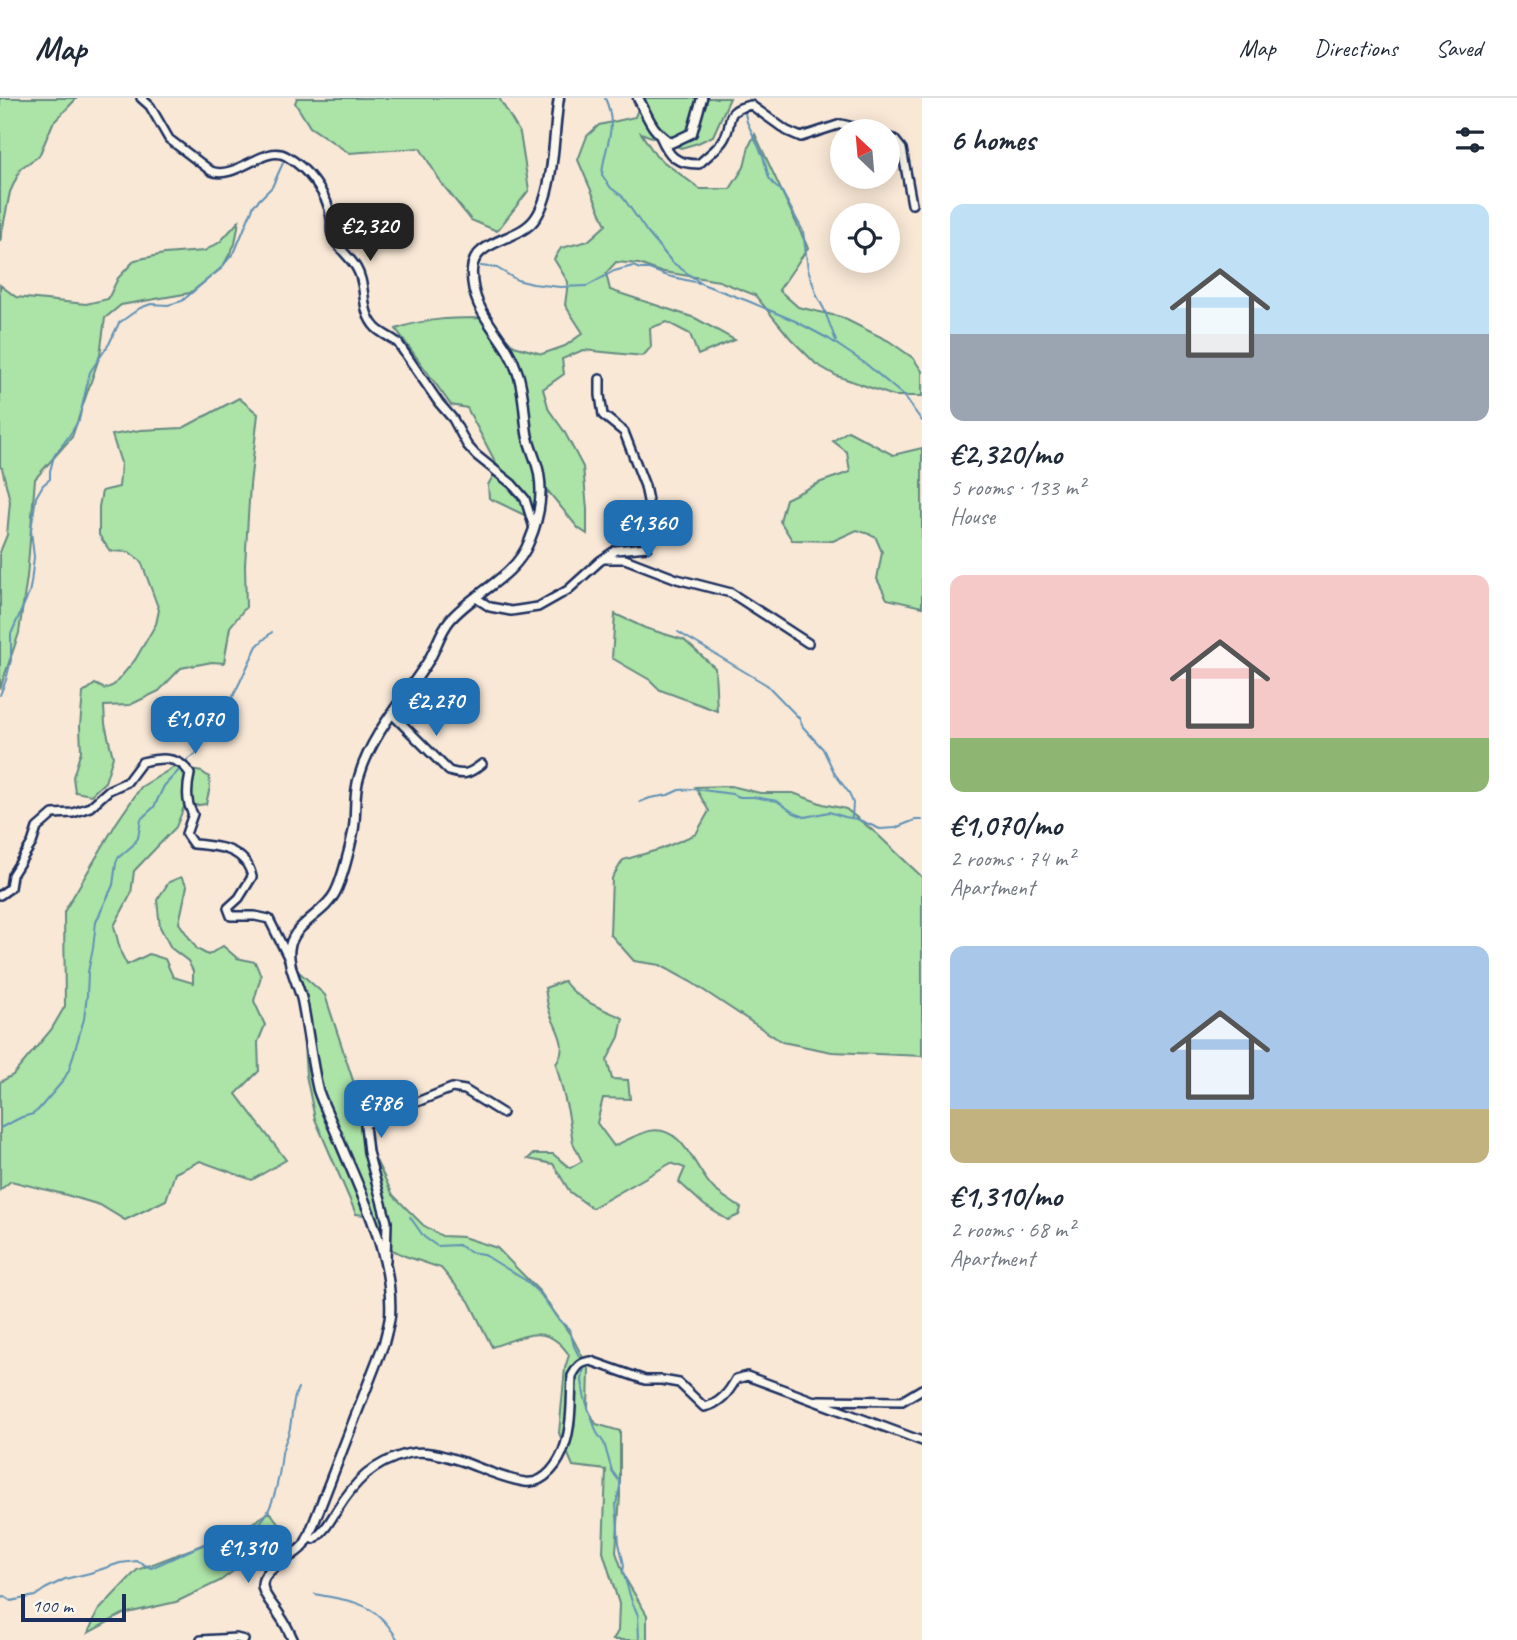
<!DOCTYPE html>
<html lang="en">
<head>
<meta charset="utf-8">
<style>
	body { margin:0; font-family:Caveat,sans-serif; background:#f2f2f3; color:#1f2937; height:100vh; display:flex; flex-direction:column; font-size:26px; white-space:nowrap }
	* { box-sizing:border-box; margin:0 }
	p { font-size:23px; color:#747a83 }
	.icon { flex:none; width:38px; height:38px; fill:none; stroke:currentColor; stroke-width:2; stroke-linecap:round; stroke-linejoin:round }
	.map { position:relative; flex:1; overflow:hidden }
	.drawer { display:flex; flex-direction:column; background:#fff; width:595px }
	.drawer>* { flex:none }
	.needle { width:46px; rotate:334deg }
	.controls { position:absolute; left:830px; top:21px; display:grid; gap:14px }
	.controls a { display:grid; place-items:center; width:70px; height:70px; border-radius:50%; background:#fff; box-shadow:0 4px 18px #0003; font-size:35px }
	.scale { position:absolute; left:21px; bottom:18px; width:105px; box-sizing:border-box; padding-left:7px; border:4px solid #1b2f5e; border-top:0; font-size:19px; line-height:24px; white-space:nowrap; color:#1b2f5e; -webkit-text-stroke:5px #fbf7ec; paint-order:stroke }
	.price { position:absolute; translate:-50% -60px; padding:0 16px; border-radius:14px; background:#1f6fb2; color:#fff; font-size:23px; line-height:46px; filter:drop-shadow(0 2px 4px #0008) }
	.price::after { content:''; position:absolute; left:50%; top:42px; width:21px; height:16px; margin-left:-10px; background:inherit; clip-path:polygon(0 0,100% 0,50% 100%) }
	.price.on { background:#222; color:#fff }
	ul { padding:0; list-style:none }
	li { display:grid; align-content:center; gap:14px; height:371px; padding:0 28px }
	li span { display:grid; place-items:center; height:217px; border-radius:14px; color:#555 }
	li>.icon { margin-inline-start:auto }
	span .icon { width:126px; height:126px; fill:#fffc; stroke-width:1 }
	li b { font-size:30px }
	h2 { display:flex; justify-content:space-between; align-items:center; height:84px; padding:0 28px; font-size:30px }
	header { display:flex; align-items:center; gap:42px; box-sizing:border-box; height:98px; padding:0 35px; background:#fff; border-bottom:2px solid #e0e1e3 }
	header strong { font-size:33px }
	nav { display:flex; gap:38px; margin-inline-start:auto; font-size:24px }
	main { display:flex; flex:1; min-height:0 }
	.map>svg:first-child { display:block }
</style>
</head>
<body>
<header>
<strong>Map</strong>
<nav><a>Map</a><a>Directions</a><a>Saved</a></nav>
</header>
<main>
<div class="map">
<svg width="922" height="1542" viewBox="0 0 922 1542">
	<rect width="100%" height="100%" fill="#f9e8d6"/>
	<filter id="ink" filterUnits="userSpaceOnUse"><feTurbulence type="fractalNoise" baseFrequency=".0143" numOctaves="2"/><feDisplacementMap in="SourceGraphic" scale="14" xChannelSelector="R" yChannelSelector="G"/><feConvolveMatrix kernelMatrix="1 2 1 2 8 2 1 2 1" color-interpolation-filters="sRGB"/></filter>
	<g filter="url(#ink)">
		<path fill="#ace3a6" stroke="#648982" stroke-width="2" d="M0,0H77L53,25L39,58L21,70L10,94L0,144Z
			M297,0H499L520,35L529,92L497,133L471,122L442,86L420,50L349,55L310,29L295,5Z
			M642,0H730L713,38L698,45L681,50L641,35L656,58L700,91H730L744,69L749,48L755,36L808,150L779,192L798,209L841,219L889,243L913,260L922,273V298H894L837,278L816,266L791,241L755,197L719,183L658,173L639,166L616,164L606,175L610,192L695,220L735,242L698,257L690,236L667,224L650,230L651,249L643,258L583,252L562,261L564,276L543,291L549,312L564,333L583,369L587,411V436L578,430L548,393L537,423L489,400L488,387L498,369L467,310L451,307L396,231C424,220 457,220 487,220L514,248L542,256L565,248L583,235L565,207L568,184L554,161L561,150L588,143L606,127L578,62L587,38L599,27L635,19Z
			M239,123L235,146L222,170L190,195L121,207L105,220L100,257L72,339L35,381L27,479L19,535L0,591V454L7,437L10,403L2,370L0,369V187L16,199L86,206L108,201L118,180L135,162L164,156L204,153L220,144Z
			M239,300L258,316L250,387L245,467L246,509L230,529L224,565L212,564L181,570L159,593L130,607L104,608L105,626L113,659L105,684L91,697L75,694L73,679L81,653L80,628L83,595L95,586L105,591L114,587L135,562L156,526L159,512L141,463L129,454L110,453L99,437V409L102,393L119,389L121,365L112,337L141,332L183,330Z
			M848,333L893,357L922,350V509L887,501L877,481L882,454L875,438L857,432L833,443L792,442L780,423L786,401L821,384L850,374L847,354L833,343Z
			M615,516L645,530L684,542L715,570L717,613L660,592L650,582L612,560Z
			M174,669L202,674L209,679L210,689L206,706L184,709L176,729L134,773L131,796L114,828L121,855L127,867L149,856L165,861L173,879L193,885V873L188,863L171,850L160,829L157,802L169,784L181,779L187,788L179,825L197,851L208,857L223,848L237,860L255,864L261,878L254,903L265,927L258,944L259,973L236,996L286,1062L252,1082L200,1063L175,1075L166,1102L125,1122L100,1107L63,1096L11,1083L0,1092V984L13,977L51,932L65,908L64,814L117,724L141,689Z
			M731,688L760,695H793L823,706L846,711L877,736L922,779V958L832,954L782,944L691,884L660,867L634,863L610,836L612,780L623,762L661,751L696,736L709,713L695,689Z
			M299,874L325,897L362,1010L361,1032L393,1097L423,1127L442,1138L463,1139L497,1150L540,1194L572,1239L589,1271L588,1311L596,1326L620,1333V1398L616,1454L625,1480L647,1517V1542H613L618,1533L619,1506L603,1454L606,1372L573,1368L559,1335L565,1270L569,1257C547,1223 523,1239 492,1249L469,1203L441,1170L405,1158L384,1148L373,1118L356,1116L315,1021L306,977Z
			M564,883C578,903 601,910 623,920L619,939L607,962L612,981L628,982L630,1001L603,1000L597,1025L614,1048C625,1043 638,1036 649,1033C684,1026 695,1073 714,1091C722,1098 732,1104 741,1110L739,1117L728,1122L704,1107L679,1084L685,1070L671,1065L592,1110L570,1094L553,1066L528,1061L533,1056H553L570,1070L582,1063L573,1045L568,1014L556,966C570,946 555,932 549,912C547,905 546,897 545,890Z
			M270,1414L284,1433L267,1448L220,1483L176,1504L123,1516L88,1535L98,1513L137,1472L241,1432Z"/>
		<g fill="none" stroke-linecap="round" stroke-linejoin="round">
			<path stroke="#5f91b5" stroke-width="2" d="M605,0C619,32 604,46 602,77L611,90L622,98L647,134L672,164L702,186L748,203L795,223L829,241L866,266L904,298L922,323
				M744,11L747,24L763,58L769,80L776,89L781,92L803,133L808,171L817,198L824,211L836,243
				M481,168L497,170L517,182L533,186L560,189L587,188L614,173L633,168L640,171H649L668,178L699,185
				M678,534L767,587L799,620L803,629L823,651L835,676L849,695L853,705L852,719
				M0,597L6,582L11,562V536L29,495L31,485L34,459L31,432L36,399L43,387L50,381V373L54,358L69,338L79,322L90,274L109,246L119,225L140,210L151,206L168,207L182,203L221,170L235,153L254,107L272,89L283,65
				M185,665L188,661L195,657L206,640L211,628L230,605L257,548L272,534
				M640,704L650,700L668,697L679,692L695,691L732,696L740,699H754L777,703L794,715L805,719L829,714L845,719L857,721L880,731L895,730L915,722H922
				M0,1030L22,1019L33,1016L38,1012L63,983L69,972L84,921L87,897L88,874L93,850L96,824L113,787L116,765L118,760L133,747L138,740L141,721L154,709L164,688L182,669
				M410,1119L424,1139L437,1148L458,1147L470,1154L483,1156L525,1182L541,1197L557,1220L570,1232L574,1248L582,1264
				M584,1269L582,1282L584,1297L589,1313L597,1335L604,1345L612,1373L620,1384V1389L616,1406L619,1445L624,1467L623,1474L632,1504L638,1517L639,1542
				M315,1496C337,1501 363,1502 380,1519C387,1525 393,1534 398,1542
				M0,1500L5,1499L11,1503L35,1498L45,1491L65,1481L90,1475L120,1465L137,1463L151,1470L204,1446L257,1427C274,1415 280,1375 282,1355C283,1348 287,1341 289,1334C293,1319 291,1304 298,1290"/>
			<defs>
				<path id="minor" d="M141,0L150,8L169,41L211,73C235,83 265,46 286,58C306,69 329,97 331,121C332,126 330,131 332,137C335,148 351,159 357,171C368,190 359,212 376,230C382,236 391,239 398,245L439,305L453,321L467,347L476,357L512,386L525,401L534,430
					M660,38C669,58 675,66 699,66C706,59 720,49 724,41C735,23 721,13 751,7L787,33L801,39L841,26L871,33
					M887,39L894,41L902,51L912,106
					M604,461H625L677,481L731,495L808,545
					M476,500L490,509L511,513L538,509L568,492L600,463L616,452L647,449L649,408L645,388L624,334L603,317L600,297V281
					M392,616L449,673C464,678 469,676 482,666
					M0,797L10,790L12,777L32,745L37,730L53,716L73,715L90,709L109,692L127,684L142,664C160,660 179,657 190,676C187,689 185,704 193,716L186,736L193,746C218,748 246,750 252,779L239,800L228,810L231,818H255L269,821L289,861
					M386,1162L387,1124L368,1054L365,1027L377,1020L452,990L465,992L502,1015
					M819,1302L902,1303L922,1291
					M308,1440L314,1441C325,1433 330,1423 337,1412C355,1383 373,1365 406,1356C426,1351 445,1358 464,1364C483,1371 504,1381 525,1384C545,1387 560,1364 565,1347C572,1326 571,1300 572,1278C577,1269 580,1264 591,1263L645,1282H662L679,1285L704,1309C720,1306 729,1294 736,1281L747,1278L922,1343
					M201,1542L236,1540L244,1542"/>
				<path id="tertiary" d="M638,0C649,20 650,31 671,45L692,35L702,0
					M293,1542C289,1533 285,1525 280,1518C275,1509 265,1500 263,1490C258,1472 293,1460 302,1449C305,1447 306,1443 308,1440L384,1245C386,1236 389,1227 390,1218C394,1157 359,1092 337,1037C331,1022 323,1007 318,992C311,962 308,932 302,902C298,885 286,866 290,848C296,824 324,816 335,795C342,782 350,750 353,735C357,717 353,697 359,679C371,637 403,602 427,565C436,552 439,535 450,522C474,494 515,480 529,444C538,423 543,398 539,376C537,362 529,349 527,335C524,316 524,291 517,273C505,236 470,216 472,172C473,142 518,143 534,122C555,96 553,34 559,0"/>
			</defs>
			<use href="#minor" stroke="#1b2f5e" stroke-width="12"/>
			<use href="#tertiary" stroke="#1b2f5e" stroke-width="13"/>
			<use href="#minor" stroke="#fbf7ec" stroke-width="7"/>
			<use href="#tertiary" stroke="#fbf7ec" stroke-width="8"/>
		</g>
	</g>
</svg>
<div class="controls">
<a><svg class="needle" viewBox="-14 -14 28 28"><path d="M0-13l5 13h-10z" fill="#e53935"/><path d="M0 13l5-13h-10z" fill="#747a83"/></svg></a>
<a><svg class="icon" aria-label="locate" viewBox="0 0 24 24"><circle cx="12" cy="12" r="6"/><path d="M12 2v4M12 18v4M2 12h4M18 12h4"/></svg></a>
</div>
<div class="scale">100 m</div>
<b class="price on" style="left:370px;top:165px">€2,320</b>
<b class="price" style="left:648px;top:462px">€1,360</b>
<b class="price" style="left:436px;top:640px">€2,270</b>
<b class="price" style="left:195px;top:658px">€1,070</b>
<b class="price" style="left:381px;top:1042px">€786</b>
<b class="price" style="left:248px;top:1487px">€1,310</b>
</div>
<section class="drawer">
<h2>6 homes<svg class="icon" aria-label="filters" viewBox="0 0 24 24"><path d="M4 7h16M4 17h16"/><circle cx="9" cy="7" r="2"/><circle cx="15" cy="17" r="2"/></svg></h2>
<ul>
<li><span style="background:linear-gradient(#bfe0f5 60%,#9aa5b1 0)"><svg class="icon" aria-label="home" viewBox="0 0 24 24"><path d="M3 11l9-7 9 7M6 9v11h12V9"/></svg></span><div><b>€2,320/mo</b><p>5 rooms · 133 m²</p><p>House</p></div></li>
<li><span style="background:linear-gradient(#f6c9c9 75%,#8fb573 0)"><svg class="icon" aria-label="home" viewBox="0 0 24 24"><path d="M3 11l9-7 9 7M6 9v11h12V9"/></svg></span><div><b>€1,070/mo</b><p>2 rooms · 74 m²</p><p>Apartment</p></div></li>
<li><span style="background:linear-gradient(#a9c7e8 75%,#c2b280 0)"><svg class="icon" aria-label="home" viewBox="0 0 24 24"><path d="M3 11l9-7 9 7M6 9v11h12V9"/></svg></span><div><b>€1,310/mo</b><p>2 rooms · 68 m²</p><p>Apartment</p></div></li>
</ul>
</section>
</main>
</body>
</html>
